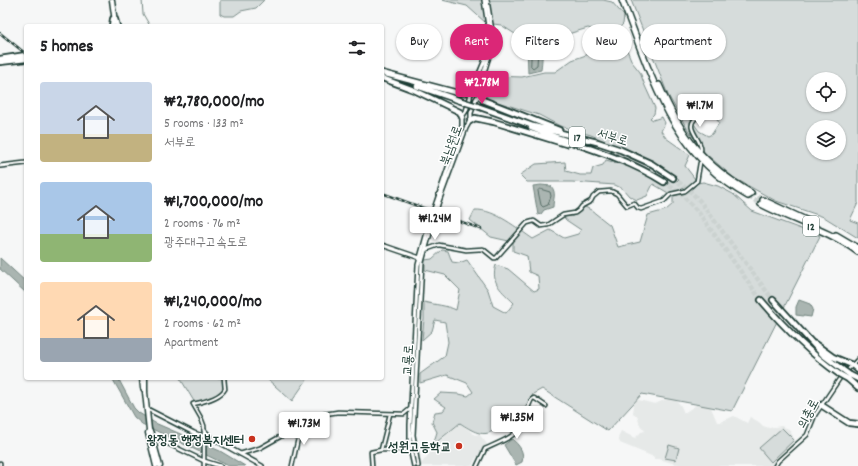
<!DOCTYPE html>
<html lang="en">
<head>
<meta charset="utf-8">
<style>
	body { margin:0; font-family:Dekko,"Poor Story",sans-serif; background:#f6f6f6; color:#202124; height:100vh; display:flex; flex-direction:column; font-size:15px; white-space:nowrap }
	* { box-sizing:border-box; margin:0 }
	p { font-size:13px; color:#757577 }
	.icon { flex:none; width:22px; height:22px; fill:none; stroke:currentColor; stroke-width:2; stroke-linecap:round; stroke-linejoin:round }
	.map { position:relative; flex:1; overflow:hidden }
	.drawer { position:absolute; left:24px; top:24px; width:360px; height:356px; display:flex; flex-direction:column; background:#fff; border-radius:4px; box-shadow:0 1px 3px #0004 }
	.drawer>* { flex:none }
	.top-card { position:absolute; left:396px; top:24px; width:380px; height:36px; display:flex; gap:8px }
	.fabs { position:absolute; left:806px; top:72px; display:grid; gap:8px }
	.fabs a { display:grid; place-items:center; width:40px; height:40px; border-radius:50%; background:#fff; box-shadow:0 1px 3px #0004; font-size:20px }
	.price { position:absolute; translate:-50% -34px; padding:0 9px; border-radius:4px; background:#fff; color:#222; font-size:13px; line-height:26px; filter:drop-shadow(0 1px 2px #0008) }
	.price::after { content:''; position:absolute; left:50%; top:24px; width:12px; height:9px; margin-left:-6px; background:inherit; clip-path:polygon(0 0,100% 0,50% 100%) }
	.price.current { background:#db2777; color:#fff }
	ul { padding:0; list-style:none }
	li { display:flex; align-items:center; gap:12px; height:100px; padding:0 16px }
	li span { display:grid; place-items:center; flex:none; width:112px; height:80px; border-radius:4px; color:#555 }
	li>.icon { margin-inline-start:auto }
	span .icon { width:48px; height:48px; fill:#fffc; stroke-width:1 }
	li b { font-size:17px }
	h2 { display:flex; justify-content:space-between; align-items:center; height:48px; padding:0 16px; font-size:17px }
	.tag { padding:0 14px; border-radius:18px; background:#fff; box-shadow:0 1px 3px #0004; font-size:14px; line-height:36px }
	.tag.current { background:#db2777; color:#fff }
	.map>svg:first-child { display:block }
</style>
</head>
<body>
<div class="map">
<svg width="858" height="466" viewBox="0 0 858 466">
	<rect width="100%" height="100%" fill="#f6f7f7"/>
	<filter id="ink" filterUnits="userSpaceOnUse"><feTurbulence type="fractalNoise" baseFrequency=".025" numOctaves="2"/><feDisplacementMap in="SourceGraphic" scale="8" xChannelSelector="R" yChannelSelector="G"/><feConvolveMatrix kernelMatrix="1 2 1 2 8 2 1 2 1" color-interpolation-filters="sRGB"/></filter>
	<g filter="url(#ink)">
		<path fill="#e6e9e8" d="M673,396L681,406L684,413L707,398L717,422H720L734,416L747,423L750,417L759,422L763,426L769,428L781,426L789,429L797,444L775,466H682L659,459H654V457L620,443L618,437L621,431L635,438L641,432L645,431L640,425L637,416L633,413L634,405L631,398L655,404Z
			M460,423L475,435L479,434L487,444L481,451L479,456L476,458L472,466H421V464L430,453L431,449Z"/>
		<path fill="#d6dcdb" stroke="#7a8c88" fill-rule="evenodd" d="M220,0H264L256,8L241,11L234,16H224L220,14Z
			M442,0H603L612,2L624,16L623,24L612,36L588,28L568,34L531,31L515,34L501,25L486,23L467,6Z
			M631,0H858V203L850,220L858,223V238L824,217L776,201L734,178L705,153L688,130L668,95ZM813,79H839V105H813ZM705,95L719,123L712,134L708,136L699,131L684,109L698,98ZM813,127H839V153H813Z
			M617,44L627,50L632,62L640,72L645,86L655,108L654,114L650,118L653,120L662,117L665,123L661,131L666,138L690,155L685,166L695,179C691,190 681,191 670,194L653,184L647,196L637,200L629,196L623,189L615,185L572,182H527L520,175L536,164L565,162L566,171L580,175H591L593,168L603,165L606,160L641,170L668,185L669,184L668,182L645,168L619,157L617,155V153L619,151L649,164L677,181L679,179L651,161L591,135L560,126L539,115L485,98L489,94L491,76L522,77L544,72H555L572,60Z
			M703,182L718,186L733,194L752,211L820,236L732,411L642,394L608,431L542,389L533,394L520,423L511,431L501,427L506,418L504,413H493L496,428C485,440 471,430 460,423L433,445L437,432L432,422L435,412L443,411L446,407L434,399L441,393L459,394L468,396L473,392L467,383L447,375L420,383V374L445,356L448,342L445,322L435,320L432,331L422,340L424,319V302C435,305 446,305 456,310L460,290L445,275L425,270V260L432,259L442,250L448,251L452,262L459,263L467,260L488,290L493,306L506,313L514,303C502,291 490,283 496,265L508,269L534,291L539,289L538,276L529,272L527,256L513,251V242L491,237L470,220L475,210C495,209 518,229 533,239L550,230L564,238L578,234L581,230L566,220L564,217L573,216L585,207L591,210L610,225L618,247L640,242L648,215L666,210L673,204V196C682,194 693,191 697,183Z
			M180,378H223C223,381 225,388 223,391C219,396 201,401 195,403Z
			M266,378H308L292,401Z
			M782,428L794,440L771,462L759,448Z
			M669,445L679,448L676,460L665,458Z"/>
		<path fill="#aab5b1" stroke="#72857f" d="M534,40C545,46 542,59 541,70L528,73L527,43Z
			M541,185L551,186C557,193 553,199 553,207L544,210L541,214L538,215L533,186Z
			M0,258L26,282V293L0,269Z
			M799,300L810,304L813,309L811,317L796,315V307Z
			M112,378H118L134,408L139,413L155,423L220,451L245,466H229L142,424L134,417Z
			M512,439C519,445 525,452 522,462L516,465L504,445Z"/>
		<g fill="none" stroke-linecap="round" stroke-linejoin="round">
			<path stroke="#576d66" stroke-width="1" d="M532,45H535L538,50L537,65L533,68L531,66Z
				M540,189L550,192L551,196L548,205L543,207L541,205L538,191Z"/>
			<path stroke="#72857f" stroke-width="1" d="M142,0L143,14L150,26"/>
			<path stroke="#cbd2d0" stroke-width="4.5" stroke-dasharray="4.5 2" stroke-linecap="butt" d="M673,178L689,190L700,201L773,300
				M664,182L682,195L699,213L761,300"/>
			<path stroke="#cbd2d0" stroke-width="5" stroke-dasharray="5 2.5" stroke-linecap="butt" d="M751,193L763,200
				M748,196L761,204"/>
			<defs>
				<path id="minor" d="M701,150C702,140 686,129 694,120C699,114 706,110 711,104
					M425,250L439,245L466,250L483,249L494,258H496L527,223L534,221L541,226L548,225L563,215L575,213L579,210L582,206L591,201L593,197L599,192L611,191L617,194L627,206L634,203L638,208L641,209L664,201L671,194L685,191L697,181L700,163
					M152,436L204,461
					M381,450L390,414
					M240,454L260,448L301,425L325,414L338,412L404,414L410,409
					M0,463V466
					M204,466V426L201,418L193,404C203,402 220,398 225,389L224,378
					M292,466L301,425
					M372,466L371,452L381,450H411
					M477,466L485,449C500,442 518,437 524,420C527,412 528,406 532,399L534,398L546,406
					M775,466L778,461L807,435L815,415L840,378L858,359"/>
				<path id="tertiary" d="M0,166L26,163
					M436,203L462,126V117L466,111L470,98L471,92L474,86L484,62L488,49V26L484,0
					M438,204L466,128L471,119V113L476,99L479,95V88L491,50L492,31L487,0
					M382,245L420,258
					M147,409L194,433L217,441L262,466
					M204,430L211,438
					M204,461L220,466
					M414,466L410,448V425L418,265L431,218
					M418,466L413,435L422,262L434,219"/>
				<path id="primary" d="M112,0L115,22
					M142,378L143,388L145,391
					M145,378V392L149,430L148,433L156,466
					M149,430L151,433L160,466"/>
				<path id="trunk" d="M115,19L117,26
					M112,26L113,19
					M0,59L26,55
					M0,62L26,59
					M382,73L458,93L471,92
					M382,78L414,90L460,112L462,117
					M417,86L464,102
					M479,95L483,100L559,130
					M477,106L533,126L597,142L621,150L652,164L673,178
					M470,121L475,118L494,122L566,144
					M531,128C576,145 623,156 664,182
					M761,300C784,327 809,353 839,374
					M773,300L823,355L843,370
					M815,344L833,357L852,365L858,370
					M850,375L858,379
					M848,379L858,388
					M821,405L849,423L858,424"/>
				<path id="motorway" d="M622,0C652,77 671,153 748,196
					M659,85C681,136 703,165 751,193
					M763,200L808,221
					M761,204C793,221 829,230 858,252
					M836,235L858,248"/>
			</defs>
			<use href="#minor" stroke="#1f3d34" stroke-width="5.5"/>
			<use href="#tertiary" stroke="#1f3d34" stroke-width="6"/>
			<use href="#primary" stroke="#1f3d34" stroke-width="7"/>
			<use href="#trunk" stroke="#1f3d34" stroke-width="8"/>
			<use href="#motorway" stroke="#1f3d34" stroke-width="8"/>
			<use href="#minor" stroke="#fff" stroke-width="2.5"/>
			<use href="#tertiary" stroke="#fff" stroke-width="3"/>
			<use href="#primary" stroke="#fff" stroke-width="4"/>
			<use href="#trunk" stroke="#fff" stroke-width="4.5"/>
			<use href="#motorway" stroke="#fff" stroke-width="5"/>
			<defs>
				<path id="rail" d="M0,33L26,54
					M382,193L481,229"/>
			</defs>
			<use href="#rail" stroke="#1f3d34" stroke-width="2.5"/>
			<use href="#rail" stroke="#fff" stroke-width="1" stroke-dasharray="3" stroke-linecap="butt"/>
			<defs>
				<path id="tertiary-bridge" d="M431,218L436,203
					M434,219L438,204"/>
				<path id="trunk-bridge" d="M464,102L477,106
					M843,370L850,375
					M839,374L848,379"/>
			</defs>
			<use href="#tertiary-bridge" stroke="#1f3d34" stroke-width="6" stroke-linecap="butt"/>
			<use href="#trunk-bridge" stroke="#1f3d34" stroke-width="8" stroke-linecap="butt"/>
			<use href="#tertiary-bridge" stroke="#fff" stroke-width="3"/>
			<use href="#trunk-bridge" stroke="#fff" stroke-width="4.5"/>
		</g>
	</g>
	<g fill="#c8321e" stroke="#fff" stroke-width="1.5">
		<circle cx="252" cy="439" r="4"/>
		<circle cx="459" cy="446" r="4"/>
	</g>
	<g text-anchor="middle" stroke-width="3" stroke-linejoin="round" paint-order="stroke">
		<g fill="#fff" stroke="#627771" stroke-width="1">
			<rect x="569" y="127" width="16" height="20" rx="3"/>
			<rect x="803" y="216" width="16" height="20" rx="3"/>
		</g>
		<g font-size="12" font-weight="bold" fill="#1f3d34">
			<text x="577" y="141">17</text>
			<text x="811" y="230">12</text>
		</g>
		<g font-size="13" fill="#1f3d34" stroke="#fff">
			<text transform="translate(613 136) rotate(18)" y="5">서부로</text>
			<text transform="translate(450 145) rotate(-70)" y="5">북남원로</text>
			<text transform="translate(407 360) rotate(-87)" y="5">교룡로</text>
			<text transform="translate(807 413) rotate(-62)" y="5">의총로</text>
		</g>
		<g font-size="13" font-weight="bold" fill="#1f3d34" stroke="#fff" text-anchor="end">
			<text x="244" y="444">왕정동 행정복지센터</text>
			<text x="451" y="451">성원고등학교</text>
		</g>
	</g>
</svg>
<div class="fabs">
<a><svg class="icon" aria-label="locate" viewBox="0 0 24 24"><circle cx="12" cy="12" r="6"/><path d="M12 2v4M12 18v4M2 12h4M18 12h4"/></svg></a>
<a><svg class="icon" aria-label="layers" viewBox="0 0 24 24"><path d="M12 4l9 5-9 5-9-5zM3 14l9 5 9-5"/></svg></a>
</div>
<b class="price current" style="left:482px;top:105px">₩2.78M</b>
<b class="price" style="left:700px;top:128px">₩1.7M</b>
<b class="price" style="left:435px;top:241px">₩1.24M</b>
<b class="price" style="left:517px;top:440px">₩1.35M</b>
<b class="price" style="left:304px;top:446px">₩1.73M</b>
<div class="top-card">
<a class="tag">Buy</a>
<a class="tag current">Rent</a>
<a class="tag">Filters</a>
<a class="tag">New</a>
<a class="tag">Apartment</a>
</div>
<section class="drawer">
<h2>5 homes<svg class="icon" aria-label="filters" viewBox="0 0 24 24"><path d="M4 7h16M4 17h16"/><circle cx="9" cy="7" r="2"/><circle cx="15" cy="17" r="2"/></svg></h2>
<ul>
<li><span style="background:linear-gradient(#c9d6e8 65%,#c2b280 0)"><svg class="icon" aria-label="home" viewBox="0 0 24 24"><path d="M3 11l9-7 9 7M6 9v11h12V9"/></svg></span><div><b>₩2,780,000/mo</b><p>5 rooms · 133 m²</p><p>서부로</p></div></li>
<li><span style="background:linear-gradient(#a9c7e8 65%,#8fb573 0)"><svg class="icon" aria-label="home" viewBox="0 0 24 24"><path d="M3 11l9-7 9 7M6 9v11h12V9"/></svg></span><div><b>₩1,700,000/mo</b><p>2 rooms · 76 m²</p><p>광주대구고속도로</p></div></li>
<li><span style="background:linear-gradient(#ffd9b3 70%,#9aa5b1 0)"><svg class="icon" aria-label="home" viewBox="0 0 24 24"><path d="M3 11l9-7 9 7M6 9v11h12V9"/></svg></span><div><b>₩1,240,000/mo</b><p>2 rooms · 62 m²</p><p>Apartment</p></div></li>
</ul>
</section>
</div>
</body>
</html>
